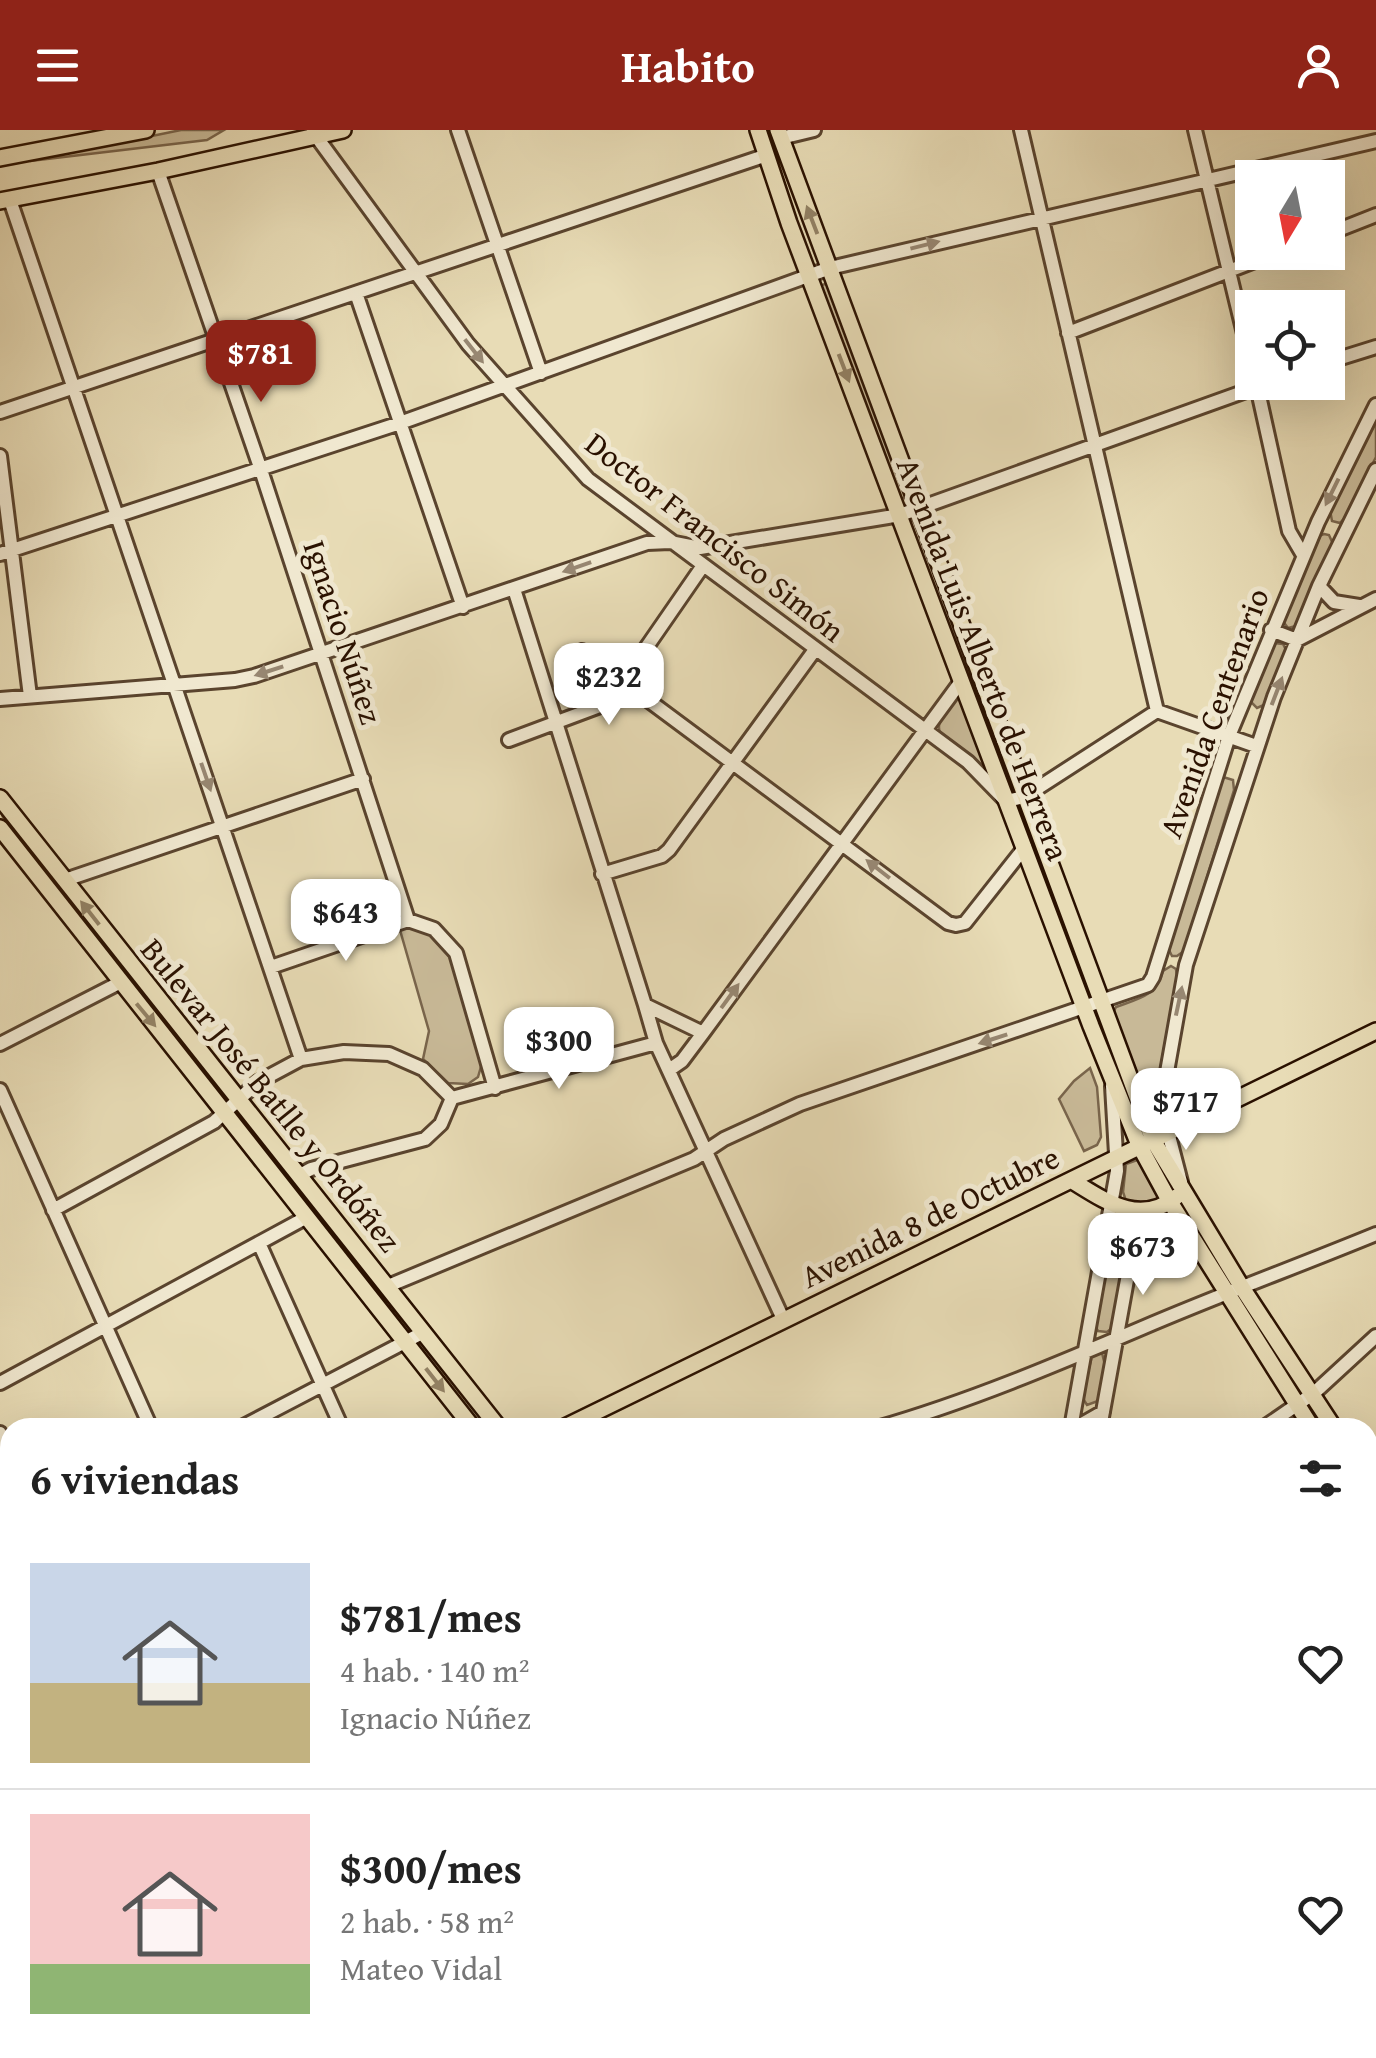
<!DOCTYPE html>
<html lang="es">
<head>
<meta charset="utf-8">
<style>
	body { margin:0; font-family:"Gentium Book Plus",serif; background:#f2f2f2; color:#222; height:100vh; display:flex; flex-direction:column; font-size:38px; white-space:nowrap }
	* { box-sizing:border-box; margin:0 }
	p { font-size:32px; color:#767676 }
	.icon { flex:none; width:55px; height:55px; fill:none; stroke:currentColor; stroke-width:2; stroke-linecap:round; stroke-linejoin:round }
	.map { position:relative; flex:1; overflow:hidden }
	.details { position:absolute; left:0px; top:1288px; width:1378px; height:642px; display:flex; flex-direction:column; background:#fff; border-radius:30px 30px 0 0; box-shadow:0 10px 40px #0002 }
	.details>* { flex:none }
	.needle { width:65px; rotate:190deg }
	.fabs { position:absolute; left:1235px; top:30px; display:grid; gap:20px }
	.fabs a { display:grid; place-items:center; width:110px; height:110px; border-radius:0px; background:#fff; box-shadow:0 10px 40px #0002; font-size:50px }
	.price { position:absolute; translate:-50% -85px; padding:0 22px; border-radius:20px; background:#fff; color:#222; font-size:32px; line-height:65px; filter:drop-shadow(0 2px 5px #0008) }
	.price::after { content:''; position:absolute; left:50%; top:60px; width:30px; height:22px; margin-left:-15px; background:inherit; clip-path:polygon(0 0,100% 0,50% 100%) }
	.price.active { background:#8f2418; color:#fff }
	ul { padding:0; list-style:none }
	li { display:flex; align-items:center; gap:30px; height:250px; padding:0 30px }
	li+li { border-top:2px solid #e0e0e0 }
	li span { display:grid; place-items:center; flex:none; width:280px; height:200px; border-radius:0px; color:#555 }
	li>.icon { margin-inline-start:auto }
	span .icon { width:120px; height:120px; fill:#fffc; stroke-width:1 }
	li b { font-size:42px }
	h2 { display:flex; justify-content:space-between; align-items:center; height:120px; padding:0 30px; font-size:42px }
	header { display:flex; justify-content:space-between; align-items:center; height:130px; padding:0 30px; background:#8f2418; color:#fff; font-size:45px; font-weight:800 }
	.map>svg:first-child { display:block }
</style>
</head>
<body>
<header><svg class="icon" aria-label="menu" viewBox="0 0 24 24"><path d="M4 6h16M4 12h16M4 18h16"/></svg>Habito<svg class="icon" aria-label="person" viewBox="0 0 24 24"><circle cx="12" cy="8" r="4"/><path d="M4 21q1-7 8-7t8 7"/></svg></header>
<div class="map">
<svg width="1376" height="1928" viewBox="0 0 1376 1928">
	<rect width="100%" height="100%" fill="#e8dcb6"/>
	<filter id="stains"><feTurbulence type="fractalNoise" baseFrequency=".002" numOctaves="4"/><feColorMatrix values="0 0 0 0 .2 0 0 0 0 .09 0 0 0 0 .02 0 0 0 .5 -.17"/></filter>
	<radialGradient id="worn" r=".72"><stop offset=".6" stop-color="#630" stop-opacity="0"/><stop offset="1" stop-color="#630" stop-opacity=".3"/></radialGradient>
	<path fill="#c8b997" stroke="#79654c" stroke-width="2.5" d="M181,0H224L207,10L30,31Z
		M828,153L906,367L899,370L819,156Z
		M1376,288V327L1344,389L1340,393L1332,391L1330,380Z
		M915,391L967,533L962,535L908,392Z
		M1324,404L1329,405L1333,414L1296,496L1288,498L1282,490L1319,406Z
		M1274,513L1283,514L1287,522L1266,574L1257,578L1250,571Z
		M956,567L961,568L994,653L979,634L948,608L941,607C934,590 946,581 956,567Z
		M1223,647L1233,650L1234,660L1184,821L1177,826H1172L1168,818Z
		M1019,672L1090,862L1084,865L1013,675Z
		M0,680L228,966L227,969L5,692Z
		M413,796C462,809 470,890 482,933L478,947L468,954L448,953L423,929L429,901L400,800Z
		M1171,836L1176,839L1177,847L1160,940L1157,993L1113,883L1116,877C1138,869 1157,866 1163,841Z
		M1090,938L1097,957L1101,1007L1097,1015L1084,1021L1059,969L1074,951Z
		M1140,1029L1160,1069L1139,1075L1126,1071L1123,1062L1126,1034Z
		M1162,1085L1174,1102L1154,1106L1147,1145L1135,1143L1142,1106L1129,1103L1112,1198L1107,1202L1098,1201L1095,1196L1116,1088Z
		M1102,1223L1105,1235L1098,1271L1087,1275L1082,1267L1092,1226Z"/>
	<g fill="none" stroke-linecap="round" stroke-linejoin="round">
		<defs>
			<path id="minor" d="M458,0L541,243
				M1021,0L1157,581
				M1195,0L1252,237
				M313,2L468,214L588,349L968,632L1006,671L1024,667L1157,581
				M781,8L814,0
				M158,41L261,340L408,790
				M10,70L301,929
				M1328,104L1376,85
				M356,163L463,477
				M1068,203L1278,122
				M1328,232L1376,217
				M1256,252L1289,401L1303,425
				M0,282L767,25
				M0,326L30,566
				M0,424L400,293L830,138L1376,11
				M1319,456L1334,472L1359,476
				M514,459L645,875L703,903
				M1271,500L1297,510L1376,469
				M582,521L948,793L956,795L965,793L1025,717
				M0,569L235,550L254,546L647,413L670,412L700,418L900,385L1271,252
				M1157,581L1256,616
				M509,610L608,573L702,437
				M602,744L662,726L669,720L814,521
				M65,750L363,649
				M408,790L434,799L456,823L495,958
				M271,837L408,790
				M645,875L656,913L783,1189
				M0,914L119,853
				M669,940L682,931L703,903L962,550
				M1167,942L1215,980
				M0,960L151,1298
				M452,968L656,913
				M300,1045L311,1039L425,1009L441,994L452,968
				M1181,1052L1168,1002L1167,942L1186,835L1274,567L1319,456L1376,340
				M53,1080L214,992L258,952L301,929L344,922L389,924L423,939L452,968
				M259,1113L342,1298
				M388,1156L694,1029L724,1009L800,974L1148,855L1153,847L1229,606L1318,392L1376,275
				M0,1253L307,1087
				M240,1298L424,1202
				M877,1298C968,1272 1055,1235 1142,1198C1219,1165 1298,1136 1376,1104
				M1071,1298L1117,1041L1112,956
				M1075,1298L1103,1282
				M1100,1298L1135,1106
				M1263,1298L1314,1263L1376,1206
				M0,1303L10,1324
				M0,1420L10,1415
				M1368,1511L1376,1506
				M0,1636L10,1657
				M1368,1677L1376,1693
				M0,1721L10,1716
				M1368,1757L1376,1752
				M0,1875L10,1870
				M1368,1884L1376,1897
				M130,1920L134,1928
				M284,1920L287,1928
				M432,1920L435,1928
				M582,1920L587,1928
				M729,1920L732,1928
				M1179,1920L1185,1928
				M216,1928L234,1920
				M545,1928L562,1920
				M683,1928L692,1920
				M930,1928L939,1920
				M982,1928L984,1920
				M1052,1928L1067,1920"/>
			<path id="major" d="M758,0L789,93L1091,896L1139,1015L1170,1072L1312,1298
				M778,0L1153,1010L1241,1156L1334,1298
				M0,28L146,0
				M0,71L158,41L343,0
				M0,668L499,1298
				M0,698L473,1298
				M1071,1050C1104,1070 1139,1097 1176,1067
				M563,1298L1376,901
				M1368,1351L1376,1366
				M1368,1389L1376,1403
				M0,1558L10,1554
				M948,1920L954,1928
				M968,1920L974,1928"/>
		</defs>
		<use href="#minor" stroke="#5a442e" stroke-width="18"/>
		<use href="#major" stroke="#2a1100" stroke-width="20"/>
		<use href="#minor" stroke="#f0e8d0" stroke-width="12"/>
		<use href="#major" stroke="#e8dcb6" stroke-width="15"/>
	</g>
	<defs><path id="oneway-solid" d="M-6-.8H1V-3.2L6.5 0L1 3.2V.8H-6Z" transform="scale(2.5)"/></defs>
	<g fill="#928164">
		<use href="#oneway-solid" transform="translate(812 90) rotate(-111)"/>
		<use href="#oneway-solid" transform="translate(844 238) rotate(69)"/>
		<use href="#oneway-solid" transform="translate(90 783) rotate(-128)"/>
		<use href="#oneway-solid" transform="translate(146 885) rotate(50)"/>
		<use href="#oneway-solid" transform="translate(435 1250) rotate(52)"/>
	</g>
	<g fill="#978772">
		<use href="#oneway-solid" transform="translate(925 115) rotate(-14)"/>
		<use href="#oneway-solid" transform="translate(474 221) rotate(52)"/>
		<use href="#oneway-solid" transform="translate(1332 362) rotate(116)"/>
		<use href="#oneway-solid" transform="translate(577 437) rotate(161)"/>
		<use href="#oneway-solid" transform="translate(269 541) rotate(162)"/>
		<use href="#oneway-solid" transform="translate(1277 561) rotate(-69)"/>
		<use href="#oneway-solid" transform="translate(206 647) rotate(71)"/>
		<use href="#oneway-solid" transform="translate(878 739) rotate(-142)"/>
		<use href="#oneway-solid" transform="translate(730 866) rotate(-54)"/>
		<use href="#oneway-solid" transform="translate(1179 871) rotate(-78)"/>
		<use href="#oneway-solid" transform="translate(993 909) rotate(162)"/>
	</g>
	<g text-anchor="middle" stroke-width="10" stroke-linejoin="round" paint-order="stroke">
		<g font-size="32" fill="#2a1100" stroke="#f0e8d0">
			<text transform="translate(715 407) rotate(38)" y="11">Doctor Francisco Simón</text>
			<text transform="translate(343 502) rotate(72)" y="11">Ignacio Núñez</text>
			<text transform="translate(983 529) rotate(69)" y="11">Avenida Luis Alberto de Herrera</text>
			<text transform="translate(1214 583) rotate(-70)" y="11">Avenida Centenario</text>
			<text transform="translate(271 965) rotate(51)" y="11">Bulevar José Batlle y Ordóñez</text>
			<text transform="translate(930 1087) rotate(-26)" y="11">Avenida 8 de Octubre</text>
		</g>
	</g>
	<rect width="100%" height="100%" filter="url(#stains)"/>
	<rect width="100%" height="100%" fill="url(#worn)"/>
</svg>
<div class="fabs">
<a><svg class="needle" viewBox="-14 -14 28 28"><path d="M0-13l5 13h-10z" fill="#e53935"/><path d="M0 13l5-13h-10z" fill="#767676"/></svg></a>
<a><svg class="icon" aria-label="locate" viewBox="0 0 24 24"><circle cx="12" cy="12" r="6"/><path d="M12 2v4M12 18v4M2 12h4M18 12h4"/></svg></a>
</div>
<b class="price active" style="left:261px;top:275px">$781</b>
<b class="price" style="left:609px;top:598px">$232</b>
<b class="price" style="left:346px;top:834px">$643</b>
<b class="price" style="left:559px;top:962px">$300</b>
<b class="price" style="left:1186px;top:1023px">$717</b>
<b class="price" style="left:1143px;top:1168px">$673</b>
<section class="details">
<h2>6 viviendas<svg class="icon" aria-label="filters" viewBox="0 0 24 24"><path d="M4 7h16M4 17h16"/><circle cx="9" cy="7" r="2"/><circle cx="15" cy="17" r="2"/></svg></h2>
<ul>
<li><span style="background:linear-gradient(#c9d6e8 60%,#c2b280 0)"><svg class="icon" aria-label="home" viewBox="0 0 24 24"><path d="M3 11l9-7 9 7M6 9v11h12V9"/></svg></span><div><b>$781/mes</b><p>4 hab. · 140 m²</p><p>Ignacio Núñez</p></div><svg class="icon" aria-label="heart" viewBox="0 0 24 24"><path d="M12 20l-8-8c-3-5 5-10 8-4 3-6 11-1 8 4z"/></svg></li>
<li><span style="background:linear-gradient(#f6c9c9 75%,#8fb573 0)"><svg class="icon" aria-label="home" viewBox="0 0 24 24"><path d="M3 11l9-7 9 7M6 9v11h12V9"/></svg></span><div><b>$300/mes</b><p>2 hab. · 58 m²</p><p>Mateo Vidal</p></div><svg class="icon" aria-label="heart" viewBox="0 0 24 24"><path d="M12 20l-8-8c-3-5 5-10 8-4 3-6 11-1 8 4z"/></svg></li>
</ul>
</section>
</div>
</body>
</html>
